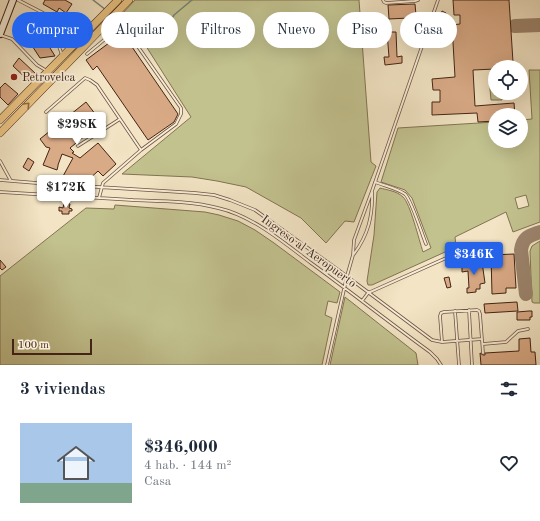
<!DOCTYPE html>
<html lang="es">
<head>
<meta charset="utf-8">
<style>
	body { margin:0; font-family:"Old Standard TT",serif; background:#f2f2f3; color:#1f2937; height:100vh; display:flex; flex-direction:column; font-size:15px; white-space:nowrap }
	* { box-sizing:border-box; margin:0 }
	p { font-size:13px; color:#747a83 }
	.icon { flex:none; width:22px; height:22px; fill:none; stroke:currentColor; stroke-width:2; stroke-linecap:round; stroke-linejoin:round }
	.map { position:relative; height:365px; overflow:hidden }
	.panel { display:flex; flex-direction:column; background:#fff; flex:1 }
	.panel>* { flex:none }
	.banner { position:absolute; left:12px; top:12px; width:516px; height:36px; display:flex; gap:8px }
	.buttons { position:absolute; left:488px; top:60px; display:grid; gap:8px }
	.buttons a { display:grid; place-items:center; width:40px; height:40px; border-radius:50%; background:#fff; box-shadow:0 4px 16px #0002; font-size:20px }
	.scale { position:absolute; left:12px; bottom:10px; width:80px; box-sizing:border-box; padding-left:4px; border:2px solid #442414; border-top:0; font-size:11px; line-height:14px; white-space:nowrap; color:#442414; -webkit-text-stroke:3px #f7edd9; paint-order:stroke }
	.price { position:absolute; translate:-50% -34px; padding:0 9px; border-radius:4px; background:#fff; color:#222; font-size:13px; line-height:26px; filter:drop-shadow(0 1px 2px #0008) }
	.price::after { content:''; position:absolute; left:50%; top:24px; width:12px; height:9px; margin-left:-6px; background:inherit; clip-path:polygon(0 0,100% 0,50% 100%) }
	.price.on { background:#2563eb; color:#fff }
	ul { padding:0; list-style:none }
	li { display:flex; align-items:center; gap:12px; height:100px; padding:0 20px }
	li span { display:grid; place-items:center; flex:none; width:112px; height:80px; border-radius:0px; color:#555 }
	li>.icon { margin-inline-start:auto }
	span .icon { width:48px; height:48px; fill:#fffc; stroke-width:1 }
	li b { font-size:17px }
	h2 { display:flex; justify-content:space-between; align-items:center; height:48px; padding:0 20px; font-size:17px }
	.chip { padding:0 14px; border-radius:18px; background:#fff; box-shadow:0 4px 16px #0002; font-size:14px; line-height:36px }
	.chip.on { background:#2563eb; color:#fff }
	.map>svg:first-child { display:block }
</style>
</head>
<body>
<div class="map">
<svg width="540" height="365" viewBox="0 0 540 365">
	<rect width="100%" height="100%" fill="#f2e4c4"/>
	<filter id="stains"><feTurbulence type="fractalNoise" baseFrequency=".005" numOctaves="4"/><feColorMatrix values="0 0 0 0 .2 0 0 0 0 .09 0 0 0 0 .02 0 0 0 .5 -.17"/></filter>
	<radialGradient id="worn" r=".72"><stop offset=".6" stop-color="#630" stop-opacity="0"/><stop offset="1" stop-color="#630" stop-opacity=".3"/></radialGradient>
	<path fill="#c2c28f" stroke="#837352" fill-rule="evenodd" d="M135,0H359L371,162L376,166L354,222L345,221L326,243L301,218L246,187L217,181L192,177L122,174L191,117L144,43L128,33L109,30V28Z
		M529,70H540V222L513,232L506,212L455,237L456,247L454,248L372,285H368L367,281L374,235L377,192L380,188C387,190 397,191 403,197C410,203 419,240 423,252L431,248L412,198L405,190L381,182L398,128L495,122V141H521V120L532,119ZM526,195L529,206L518,209L515,198Z
		M495,77V93H501L502,100H491L489,78Z
		M115,205L205,212L219,215L238,221L255,230L274,243L340,292L337,303L328,301L325,315L332,318L322,365H0V276L86,208L114,209Z
		M540,241V303H534L532,302L530,251L532,246Z
		M345,297L416,353L418,365H330Z"/>
	<g fill="none" stroke-linecap="round" stroke-linejoin="round">
		<path stroke="#788173" stroke-width="1.5" d="M93,0L106,10
			M116,16L122,21L133,24L143,29L152,31L159,29L168,25L174,15L192,0"/>
		<path stroke="#9b846c" stroke-width="14" d="M515,26L540,25
			M526,294L521,250C523,237 529,236 540,232"/>
	</g>
	<path fill="#d9aa86" stroke="#442414" d="M45,0H65L72,4L66,13L59,8L57,12L43,4Z
		M453,0H509L513,62H504V67H495V69L473,70L475,106L514,103L515,115H495V121L478,122L477,113L432,115V102H440V90H433L432,79L455,77L452,25L460,24V15H454Z
		M415,4L416,15H409V18L389,19L388,5Z
		M442,11L446,13L441,26L437,24Z
		M32,15L39,26L42,25L50,37L45,40L55,56L40,58L18,24Z
		M387,32H396L397,57L402,56V63L385,65L384,57H389Z
		M113,40L130,44L178,114L174,122L148,140L97,66L93,70L86,60Z
		M19,58L36,74L29,81L13,66Z
		M5,83L18,94L8,105L0,97V88Z
		M86,102L99,119L101,117L106,122L100,127L98,125L70,148L74,152L72,153L80,158L98,143L116,164L103,176L98,171L86,182L80,176L76,180L62,178L73,158L62,154L58,165V166L57,170L43,165L50,148L46,147L40,139Z
		M28,158L34,162L29,171L23,167Z
		M64,203L70,204L69,208L72,209V211H69V214H62V211H59V207L63,208Z
		M514,254L516,288H506V293L492,294L491,255Z
		M0,260L6,267L2,270L0,268Z
		M482,262L485,283L480,284V289H476V292L467,293V288H469L468,271L462,272V265Z
		M449,277L451,287L447,288L444,278Z
		M517,302L518,311L485,313L484,304Z
		M529,311H532V317H530V320H517V312Z
		M530,338L531,352H535L536,365H481L480,353L483,355H485V353L519,351V339Z"/>
	<g fill="none" stroke-linecap="round" stroke-linejoin="round">
		<defs>
			<path id="lane" d="M18,0L74,29
				M383,0L384,2L386,3L415,1L418,0
				M48,16L62,55
				M0,35L12,39L37,65L47,71
				M87,54L110,35H118L134,41L181,108V114L176,124L141,150L103,183L99,198
				M46,112L85,78L90,80L97,85L141,150
				M78,146L120,119
				M0,161L11,181
				M0,180L49,184L164,191L195,193L214,195L230,200L255,210L337,269L432,340L442,342L482,339
				M375,182C385,186 396,188 405,194C411,199 422,234 426,244
				M0,192C44,195 89,197 133,200C160,201 192,201 218,208C253,216 283,242 311,263C351,292 390,323 430,352L437,359L441,365
				M354,254C368,235 373,216 372,192
				M362,301L368,293L464,250
				M469,310L472,365
				M455,311L459,365
				M442,342L440,316L441,313L444,312L477,310L479,311L480,314L483,353
				M483,344L506,342L518,331L528,329
				M327,365L347,276L353,255L354,240L372,191L438,0"/>
			<path id="secondary" d="M0,34L13,0"/>
			<path id="primary" d="M0,120L118,0
				M0,133L129,0"/>
		</defs>
		<use href="#lane" stroke="#705440" stroke-width="3.5"/>
		<use href="#secondary" stroke="#442414" stroke-width="8"/>
		<use href="#primary" stroke="#442414" stroke-width="8"/>
		<use href="#lane" stroke="#f7edd9" stroke-width="2"/>
		<use href="#secondary" stroke="#f7edd9" stroke-width="6"/>
		<use href="#primary" stroke="#e9c282" stroke-width="7"/>
	</g>
	<defs><path id="oneway-chevron" d="M-2-3.5L2.5 0L-2 3.5" fill="none" stroke-width="1.6" stroke-linecap="round" stroke-linejoin="round"/></defs>
	<use stroke="#8e6b46" href="#oneway-chevron" transform="translate(27 105) rotate(-46)"/>
	<circle fill="#8f2418" stroke="#f7edd9" stroke-width="1.5" cx="14" cy="77" r="4"/>
	<g text-anchor="middle" stroke-width="3.5" stroke-linejoin="round" paint-order="stroke">
		<g font-size="12" fill="#442414" stroke="#f7edd9" text-anchor="start">
			<text x="22" y="81">Petrovelca</text>
		</g>
		<g font-size="12" fill="#442414" stroke="#f7edd9">
			<text transform="translate(309 251) rotate(36)" y="4">Ingreso al Aeropuerto</text>
		</g>
	</g>
	<rect width="100%" height="100%" filter="url(#stains)"/>
	<rect width="100%" height="100%" fill="url(#worn)"/>
</svg>
<div class="buttons">
<a><svg class="icon" aria-label="locate" viewBox="0 0 24 24"><circle cx="12" cy="12" r="6"/><path d="M12 2v4M12 18v4M2 12h4M18 12h4"/></svg></a>
<a><svg class="icon" aria-label="layers" viewBox="0 0 24 24"><path d="M12 4l9 5-9 5-9-5zM3 14l9 5 9-5"/></svg></a>
</div>
<div class="scale">100 m</div>
<b class="price" style="left:77px;top:146px">$298K</b>
<b class="price" style="left:66px;top:209px">$172K</b>
<b class="price on" style="left:474px;top:276px">$346K</b>
<div class="banner">
<a class="chip on">Comprar</a>
<a class="chip">Alquilar</a>
<a class="chip">Filtros</a>
<a class="chip">Nuevo</a>
<a class="chip">Piso</a>
<a class="chip">Casa</a>
</div>
</div>
<section class="panel">
<h2>3 viviendas<svg class="icon" aria-label="filters" viewBox="0 0 24 24"><path d="M4 7h16M4 17h16"/><circle cx="9" cy="7" r="2"/><circle cx="15" cy="17" r="2"/></svg></h2>
<ul>
<li><span style="background:linear-gradient(#a9c7e8 75%,#7fa58c 0)"><svg class="icon" aria-label="home" viewBox="0 0 24 24"><path d="M3 11l9-7 9 7M6 9v11h12V9"/></svg></span><div><b>$346,000</b><p>4 hab. · 144 m²</p><p>Casa</p></div><svg class="icon" aria-label="heart" viewBox="0 0 24 24"><path d="M12 20l-8-8c-3-5 5-10 8-4 3-6 11-1 8 4z"/></svg></li>
</ul>
</section>
</body>
</html>
